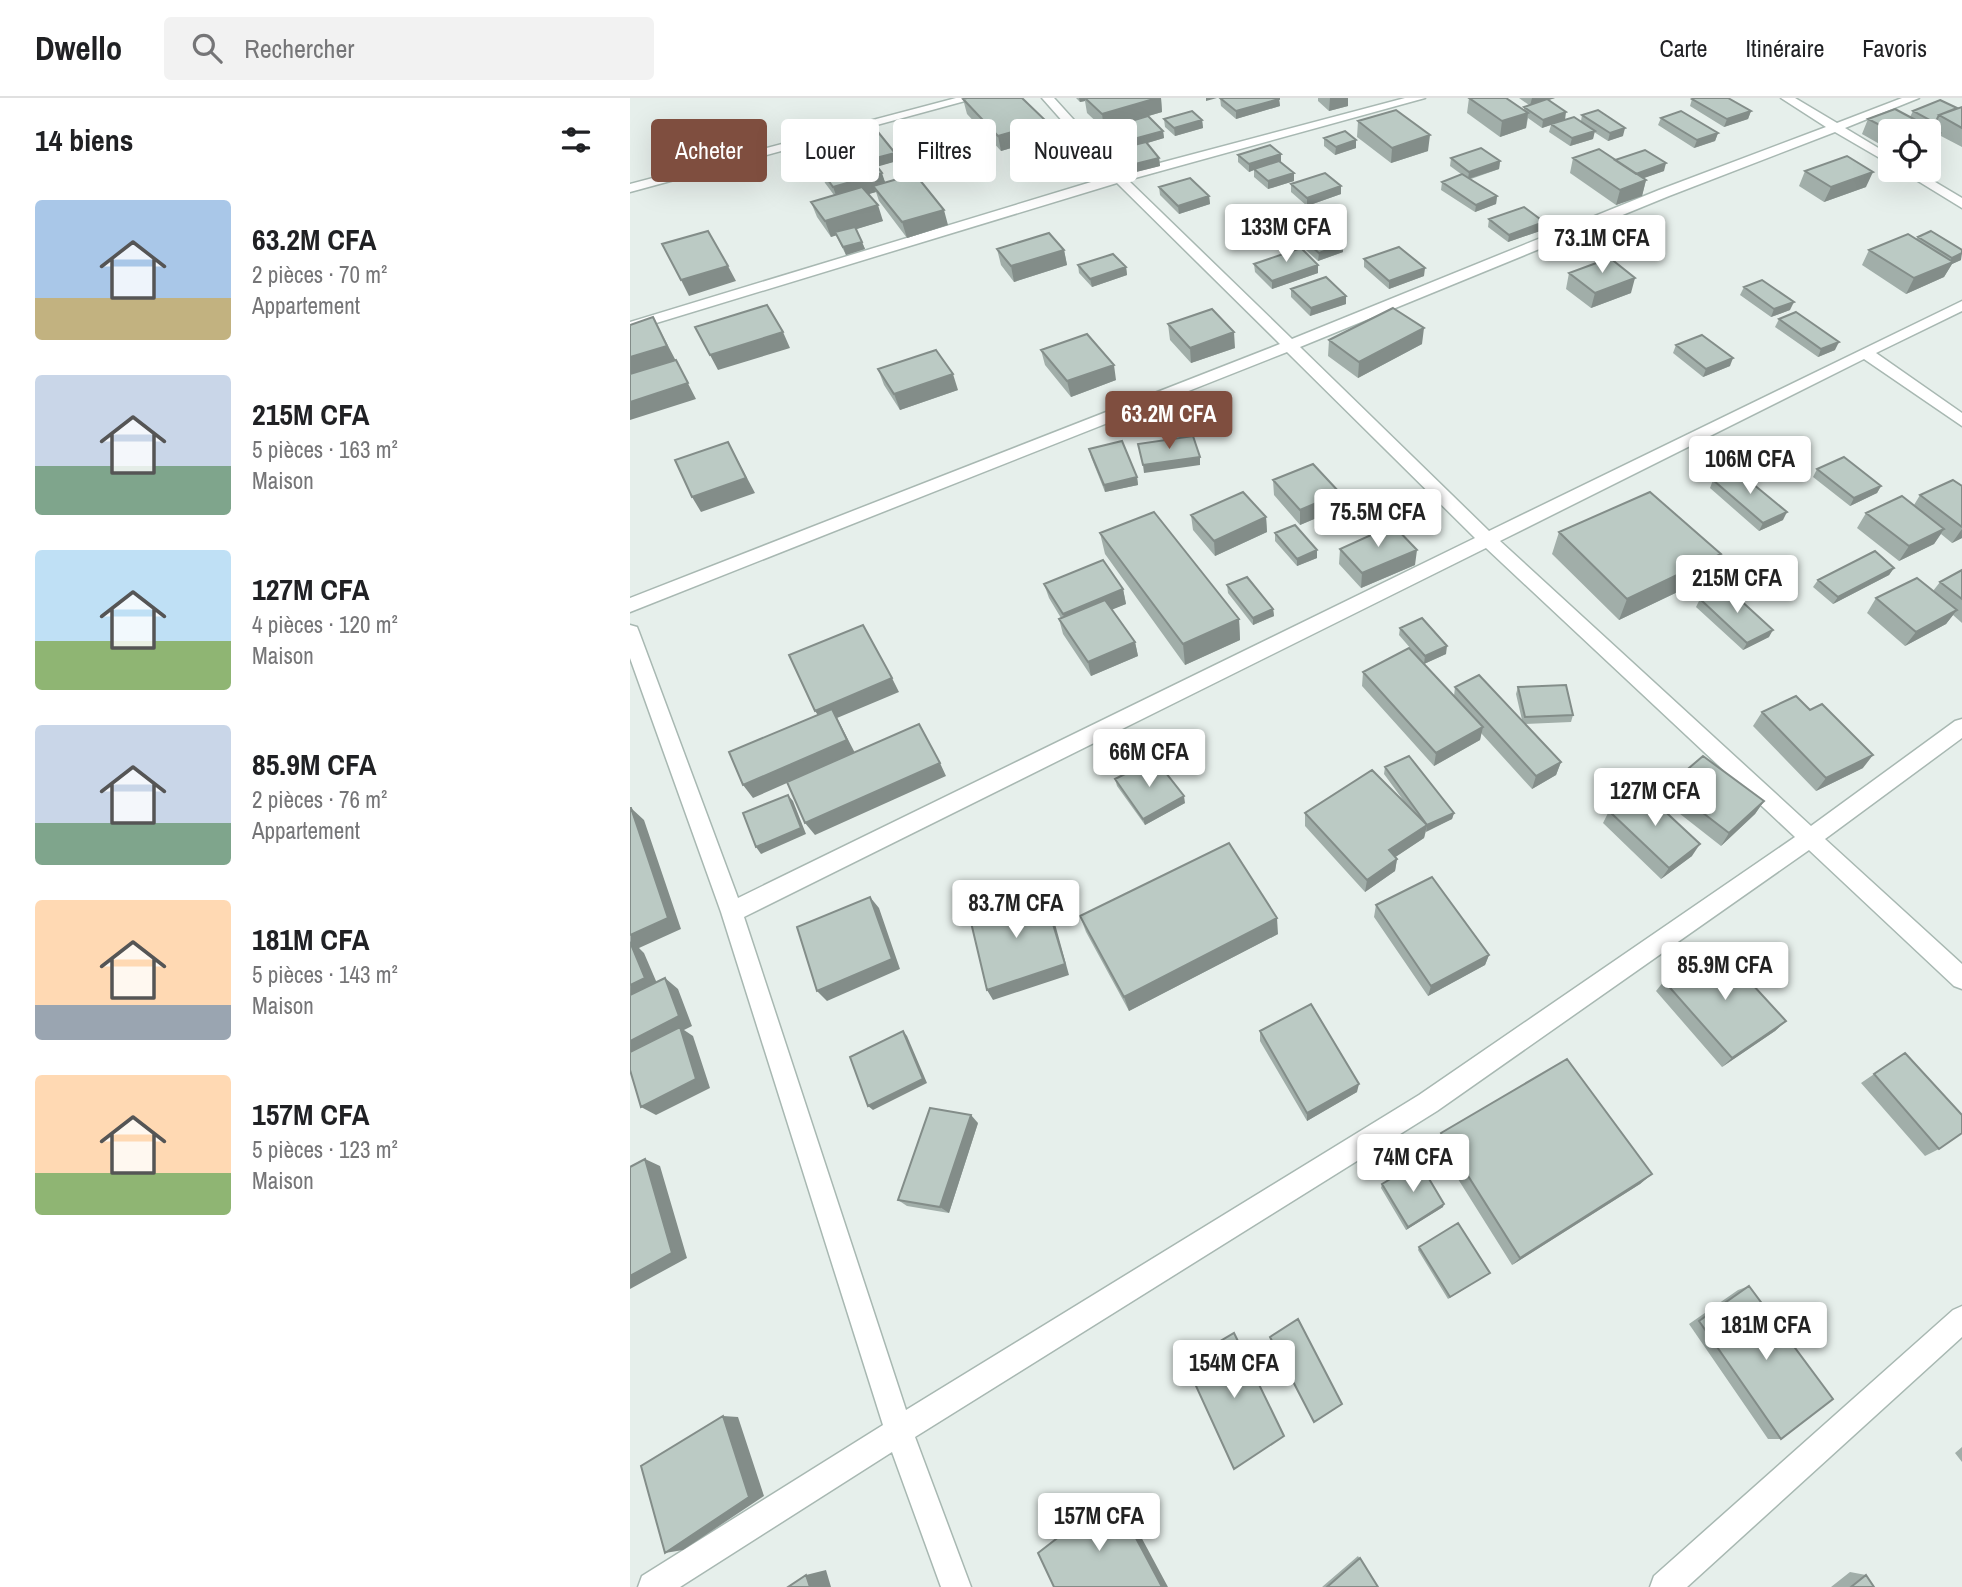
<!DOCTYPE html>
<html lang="fr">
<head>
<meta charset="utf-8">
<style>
	body { margin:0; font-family:"Archivo Narrow",sans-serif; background:#f2f2f2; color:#202124; height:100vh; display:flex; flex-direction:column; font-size:26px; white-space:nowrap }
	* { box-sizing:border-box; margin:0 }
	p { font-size:23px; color:#757577 }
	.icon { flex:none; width:38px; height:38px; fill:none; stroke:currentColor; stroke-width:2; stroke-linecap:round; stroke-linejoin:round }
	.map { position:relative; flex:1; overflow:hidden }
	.side { display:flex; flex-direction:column; background:#fff; width:630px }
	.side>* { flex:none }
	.top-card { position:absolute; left:21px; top:21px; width:665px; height:63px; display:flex; gap:14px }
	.tools { position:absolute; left:1248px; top:21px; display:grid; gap:14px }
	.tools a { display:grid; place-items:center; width:63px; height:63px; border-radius:7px; background:#fff; box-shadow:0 7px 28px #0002; font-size:35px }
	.price { position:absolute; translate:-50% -60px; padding:0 16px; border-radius:7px; background:#fff; color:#222; font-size:23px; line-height:46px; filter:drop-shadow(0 2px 4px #0008) }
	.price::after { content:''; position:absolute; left:50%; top:42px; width:21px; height:16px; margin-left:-10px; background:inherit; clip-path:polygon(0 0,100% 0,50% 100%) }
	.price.selected { background:#7f4e3f; color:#fff }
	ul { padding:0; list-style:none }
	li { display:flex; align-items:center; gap:21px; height:175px; padding:0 35px }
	li span { display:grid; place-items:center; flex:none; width:196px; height:140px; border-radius:7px; color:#555 }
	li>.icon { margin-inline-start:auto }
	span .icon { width:84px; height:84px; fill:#fffc; stroke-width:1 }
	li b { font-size:30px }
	h2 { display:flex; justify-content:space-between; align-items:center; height:84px; padding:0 35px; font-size:30px }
	.tag { padding:0 24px; border-radius:7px; background:#fff; box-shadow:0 7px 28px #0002; font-size:24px; line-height:63px }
	.tag.selected { background:#7f4e3f; color:#fff }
	header { display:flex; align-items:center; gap:42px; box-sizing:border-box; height:98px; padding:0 35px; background:#fff; border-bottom:2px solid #e0e0e0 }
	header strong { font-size:33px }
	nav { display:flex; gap:38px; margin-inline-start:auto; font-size:24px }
	.search { width:490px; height:63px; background:#f2f2f2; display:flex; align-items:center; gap:18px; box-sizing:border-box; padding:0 24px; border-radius:7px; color:#757577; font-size:26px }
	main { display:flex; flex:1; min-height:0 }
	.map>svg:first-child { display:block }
</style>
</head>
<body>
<header>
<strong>Dwello</strong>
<div class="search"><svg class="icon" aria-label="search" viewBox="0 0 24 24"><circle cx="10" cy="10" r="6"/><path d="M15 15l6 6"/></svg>Rechercher</div>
<nav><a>Carte</a><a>Itinéraire</a><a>Favoris</a></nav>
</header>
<main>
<section class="side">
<h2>14 biens<svg class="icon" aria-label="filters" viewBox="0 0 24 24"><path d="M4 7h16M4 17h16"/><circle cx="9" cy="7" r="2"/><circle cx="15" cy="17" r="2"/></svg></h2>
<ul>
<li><span style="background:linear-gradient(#a9c7e8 70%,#c2b280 0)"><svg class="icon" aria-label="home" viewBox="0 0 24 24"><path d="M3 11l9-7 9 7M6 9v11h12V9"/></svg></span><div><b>63.2M CFA</b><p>2 pièces · 70 m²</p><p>Appartement</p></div></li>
<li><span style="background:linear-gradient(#c9d6e8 65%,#7fa58c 0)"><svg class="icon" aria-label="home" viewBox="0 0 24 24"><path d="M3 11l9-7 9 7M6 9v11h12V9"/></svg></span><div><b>215M CFA</b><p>5 pièces · 163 m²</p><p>Maison</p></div></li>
<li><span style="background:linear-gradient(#bfe0f5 65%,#8fb573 0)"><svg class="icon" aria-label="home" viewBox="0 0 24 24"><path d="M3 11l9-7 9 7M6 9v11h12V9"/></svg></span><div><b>127M CFA</b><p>4 pièces · 120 m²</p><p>Maison</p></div></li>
<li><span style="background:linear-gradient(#c9d6e8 70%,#7fa58c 0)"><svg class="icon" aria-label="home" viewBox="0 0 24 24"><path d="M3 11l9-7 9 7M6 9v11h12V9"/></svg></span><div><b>85.9M CFA</b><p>2 pièces · 76 m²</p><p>Appartement</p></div></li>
<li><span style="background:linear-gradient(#ffd9b3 75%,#9aa5b1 0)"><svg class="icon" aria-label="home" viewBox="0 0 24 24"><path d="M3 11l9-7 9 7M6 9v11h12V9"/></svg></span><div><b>181M CFA</b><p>5 pièces · 143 m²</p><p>Maison</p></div></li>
<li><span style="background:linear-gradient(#ffd9b3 70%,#8fb573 0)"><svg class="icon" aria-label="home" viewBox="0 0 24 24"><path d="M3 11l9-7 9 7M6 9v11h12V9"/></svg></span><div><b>157M CFA</b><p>5 pièces · 123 m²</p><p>Maison</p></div></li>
</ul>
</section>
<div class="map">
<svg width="1332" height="1489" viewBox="0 0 1332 1489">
	<rect width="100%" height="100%" fill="#e6efeb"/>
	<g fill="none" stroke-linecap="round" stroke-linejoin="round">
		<defs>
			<path id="minor" d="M326,0H346L0,94V86Z
				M412,0H424L492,75L775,0H795L498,82L662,241L1029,92L1196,29L1151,0H1165L1207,25L1272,0H1289L1215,30L1260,57V66L1205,34L1039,98L670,249L859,433L1332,203V213L1246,255L1332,315V328L1234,261L870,443L1181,728L1325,623L1332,621V640L1195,741L1332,866V891L1324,888L1179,752L807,1013L285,1339L341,1489H311L262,1354L50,1489H8L12,1478L253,1327L91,814L0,560V527L7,529L9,534L108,800L845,440L657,254L0,514V500L650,246L487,85L0,233V224L481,78ZM856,450L1165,739L789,997L276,1312L114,819Z
				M1270,72H1285L1332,100V110Z
				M1332,1208V1239L1057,1489H1020L1024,1478L1323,1212Z"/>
		</defs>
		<use href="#minor" stroke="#a8b8b2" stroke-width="3"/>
		<use href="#minor" fill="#fff" fill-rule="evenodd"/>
	</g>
	<path fill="#a1aea9" d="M446,0H531L532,14L474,31L457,15L455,3L450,4Z
		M590,0L649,1L650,8L606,21L591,8Z
		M688,0H718V8L699,13L688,3Z
		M839,0L894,12V9L899,7L889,0H925L918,2L935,22L951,23L952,17L993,38L978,43L964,34L963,41L940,48L919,34L921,27L912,30L898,20L896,30L870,39L837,15Z
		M333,1L417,24L419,39L371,53L337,16Z
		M1062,1L1121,13L1118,21L1094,29L1060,8Z
		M1332,9V49L1309,37L1303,51L1298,52V33H1260V52L1232,36L1238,21L1280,19L1283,13L1327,10Z
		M1031,20L1088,35L1085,43L1064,50L1028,27Z
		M534,21L572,22L573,30L545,38L535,29Z
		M728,23L798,53L761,65L727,39Z
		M474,31L533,33L534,40L517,45L529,60L530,68L506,74L493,58V53H490L475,39Z
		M694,40L726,42V50L705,57L694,48Z
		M217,43L267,63L247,68L255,84L318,127L277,140L249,103L246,94L238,96L253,123L226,131L235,151L216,157L206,137L201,139L187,119L181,104L204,97L195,85L189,69L226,59L219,50Z
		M651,56V64L664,83L638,91L624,79V72L619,74L608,64V57Z
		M396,57L454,59L456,67L411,80L397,65Z
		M821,60L870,63L869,71L841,81L867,98L866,106L845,114L811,92L812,84L831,76L820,68Z
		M943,60L985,62L1034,73L1013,80L1016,82L1012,98L986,107L940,75Z
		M1175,73L1236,89L1194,104L1169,88Z
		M661,86L711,96L677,108L661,94Z
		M529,89L579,98L580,106L549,116L530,97Z
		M859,121L914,124L913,132L878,144L858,129Z
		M665,134L713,146V154L688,163L665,142Z
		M1288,139L1331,162L1322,166L1314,179L1276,196L1232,167L1239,152L1286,141Z
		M367,151L434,152L437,167L384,184L371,167Z
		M734,161L794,178L759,191L734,169Z
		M624,166L688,167V175L642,191L625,174Z
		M448,167L496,169L497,177L462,189L449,175Z
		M939,175L1001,195L961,210L936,191Z
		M1114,189L1160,212L1141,219L1110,197Z
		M661,191L716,198V206L680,218L661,199Z
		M1149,221L1205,252L1188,259L1145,229Z
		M538,226L605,250L561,265L540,242Z
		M699,242L792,246L728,280L698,258Z
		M1046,247L1100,268L1073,279L1043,255Z
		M411,252L486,282L441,299L415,267Z
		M248,271L328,292L270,312L254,287Z
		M459,351L507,379L508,387L475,394L461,359Z
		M1187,371L1251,388L1247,395L1220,408L1183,379Z
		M643,382L710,410L670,427L644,397Z
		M1083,382L1153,422L1129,433L1080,390Z
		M1332,388V440L1322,445L1311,436L1304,446L1269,463L1227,430L1236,415L1284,407L1290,397Z
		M561,417L636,419L637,434L585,458L563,432Z
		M929,434L1091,456L1081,478L989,522L922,456Z
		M470,435L609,521L610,542L555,567L475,456Z
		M645,435L687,452V460L667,468L645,443Z
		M710,451L785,467L731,490L709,466Z
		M1264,470L1259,477L1203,506L1183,489L1188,482Z
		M1332,472V525L1323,517L1316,526L1275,548L1237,515L1246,500L1303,493L1310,484Z
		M414,486L493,491L496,506L482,511L505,544L508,558L461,578L433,536L429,521L431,520L419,500Z
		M597,487L643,511L644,518L623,527L598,495Z
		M1070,501L1139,539L1113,552L1066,509Z
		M770,530L816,556L794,566L769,537Z
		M733,574L824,598L825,589L892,622L886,596L888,589L943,617L941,624L895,626L931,664L926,677L902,691L851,635L850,642L804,668L732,588Z
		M1132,614L1233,670L1186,693L1123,628Z
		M755,669L824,715L822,721L796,733L794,740L765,759L767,761L765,773L735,794L675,728V715L776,706L754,676Z
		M485,681L555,705L515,727L487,688Z
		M1038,688L1134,703L1125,716L1091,748L1031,701Z
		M979,713L1062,758L1031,781L973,725Z
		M746,807L859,857L855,867L798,898L744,819Z
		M450,818L648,836L499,913L456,834Z
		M1034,883L1156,923L1145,933L1092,969L1026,893Z
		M630,933L727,994L677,1023L630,943Z
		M1275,955L1309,1051L1295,1058L1231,985Z
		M348,1025L319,1115L277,1108L268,1102Z
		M811,1035L1022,1076L1010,1086L882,1167L806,1046Z
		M752,1086L813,1109L776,1132L751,1090Z
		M789,1149L860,1175L818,1201L788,1152Z
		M1119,1188L1151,1341H1138L1059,1226L1108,1192Z
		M1332,1349V1364L1325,1355Z
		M728,1458L748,1489H692Z
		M1220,1474L1236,1477L1244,1489H1201Z"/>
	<path fill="#838d89" d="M449,0H455V3L450,4Z
		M527,0H531L532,14L474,31L472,16Z
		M576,0H587L576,3Z
		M700,0H718V8L699,13Z
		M902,0H925L900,8Z
		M649,1L650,8L606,21V13Z
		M1121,13L1118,21L1094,29L1097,21Z
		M936,14L935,22L912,30L913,22Z
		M898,15L896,30L870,39L872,23Z
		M572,22L573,30L545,38L544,30Z
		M417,24L419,39L371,53L368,38Z
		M995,30L993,38L978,43L980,35Z
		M533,33L534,40L494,52L492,50L493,53H490L489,45Z
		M965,33L963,41L940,48L942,40Z
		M1088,35L1085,43L1064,50L1067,42Z
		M1310,35L1303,51L1298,52V40Z
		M800,37L798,53L761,65L762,50Z
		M726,42V50L705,57L706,49Z
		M265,55L267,63L236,72L233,64Z
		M651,56V64L625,72L624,71V72L619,74V66Z
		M454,59L456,67L411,80L410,72Z
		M529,60L530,68L506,74L505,66Z
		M870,63L869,71L838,81L839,74Z
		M1036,65L1034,73L1003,84L1005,76Z
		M1243,74L1236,89L1194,104L1201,89Z
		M252,75L257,90L243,88L246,94L209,105L203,89Z
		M664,75V83L638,91V83Z
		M1016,82L1012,98L986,107L990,92Z
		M711,88V96L677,108V100Z
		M579,98L580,106L549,116L548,108Z
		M867,98L866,106L845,114L846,107Z
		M248,107L253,123L201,139L195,123Z
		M314,112L318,127L277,140L272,124Z
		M914,124L913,132L878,144L879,137Z
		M232,144L235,151L216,157L213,149Z
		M713,146V154L688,163L689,155Z
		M434,152L437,167L384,184L381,168Z
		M1332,155L1331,162L1322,166L1314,179L1276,196L1284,180L1318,166L1322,160Z
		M688,167V175L642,191V183Z
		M98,168L106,183L59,198L51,182Z
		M496,169L497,177L462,189L460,181Z
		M795,170L794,178L759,191V183Z
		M1005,180L1001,195L961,210L965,195Z
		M716,198V206L680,218L681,210Z
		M1164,204L1160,212L1141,219L1144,211Z
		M23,219L46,263L0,277V259Z
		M794,230L792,246L728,280L729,264Z
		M153,234L160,250L88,272L80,257Z
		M604,234L605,250L561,265L560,250Z
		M1209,244L1205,252L1188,259L1191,251Z
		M1103,260L1100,268L1073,279L1076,271Z
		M46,262L66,301L0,322V304Z
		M484,267L486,282L441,299L437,283Z
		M323,276L328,292L270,312L264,296Z
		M98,344L125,395L71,414L62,399Z
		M570,359V367L514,375L513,367Z
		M507,379L508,387L475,394L474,387Z
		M1251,388L1247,395L1220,408L1224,400Z
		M710,395V410L670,427V412Z
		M1157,414L1153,422L1129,433L1133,425Z
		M636,419L637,434L585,458L584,443Z
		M1314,431L1304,446L1269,463L1279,448Z
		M1332,431V440L1322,445Z
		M687,452V460L667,468V461Z
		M787,452L785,467L731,490L732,475Z
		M1091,456L1081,478L989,522L997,501Z
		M1264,470L1259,477L1203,506L1208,499Z
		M493,491L496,506L437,530L433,516Z
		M643,511L644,518L623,527V520Z
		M1327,512L1316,526L1275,548L1286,534Z
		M609,521L610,542L555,567L553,546Z
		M1143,532L1139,539L1113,552L1117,545Z
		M505,544L508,558L461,578L458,564Z
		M817,548L816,556L794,566L795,558Z
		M262,580L269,594L207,620L225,655L123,700L113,687L194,626L185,613Z
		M853,629L850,642L804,668L806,655Z
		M1243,657L1233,670L1186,693L1196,680Z
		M931,664L926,677L902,691L906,678Z
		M310,665L316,678L185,737L175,725Z
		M158,697L163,703L176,736L131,756L126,749Z
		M554,698L555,705L515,727L513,721Z
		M1134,703L1125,716L1091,748L1099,735Z
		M1,710L14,722L51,831L9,850L14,855L29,890L0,905Z
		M824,715L822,721L796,734L797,727Z
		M797,727L794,740L758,764L759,752Z
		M1070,746L1062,758L1031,781L1039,770Z
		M767,761L765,773L735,794L737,782Z
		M413,793L419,804L439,877L363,902L357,892Z
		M240,799L249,810L270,871L197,903L187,893Z
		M647,820L648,836L499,913L494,899Z
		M859,857L855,867L798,898L801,888Z
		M35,880L48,891L62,928L54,932L63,938L80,990L26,1017L11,1009L0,960V943Z
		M1156,923L1145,933L1092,969L1102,960Z
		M273,933L277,938L297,985L243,1012L238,1008Z
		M729,986L727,994L677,1023V1015Z
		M341,1017L348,1025L319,1115L310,1109Z
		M15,1061L30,1068L57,1160L0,1191V1178Z
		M1022,1076L1010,1086L882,1167L890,1160Z
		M814,1106L813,1109L776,1132L778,1129Z
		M93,1318L108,1319L134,1398L53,1452L35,1455Z
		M488,1396L538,1489H532L483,1397Z
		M196,1472L201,1489H180L176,1477Z"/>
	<path fill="#bbcac4" stroke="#838d89" stroke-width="2" d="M337,0H392L417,24L368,38L333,1Z
		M455,0H527L472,16Z
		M590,0H649V1L606,13Z
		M839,0H876L898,15L872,23Z
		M1064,0H1098L1121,13L1097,21L1062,1Z
		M917,1L936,14L913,22L894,9Z
		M1310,2L1327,10L1309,17L1305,25L1283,13Z
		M1332,9V30L1309,17Z
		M1265,11L1310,35L1298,40V33H1261L1238,21Z
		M766,12L800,37L762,50L728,23Z
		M968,12L995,30L980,35L952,17Z
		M562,13L572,22L544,30L534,21Z
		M1051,13L1088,35L1067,42L1031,20Z
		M518,18L533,33L489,45L474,31Z
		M944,19L965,33L942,40L921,26Z
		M715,33L726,42L706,49L694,40Z
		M248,34L265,55L242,61L238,56L229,58L217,43Z
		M440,44L454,59L410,72L396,57Z
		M516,44L529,60L505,66L492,50Z
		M640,47L651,56L619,66L608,57Z
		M851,50L870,63L839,74L821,60Z
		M969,51L1016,82L990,92L943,60Z
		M1015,52L1036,65L1006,76L985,62Z
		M238,56L252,75L203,89L189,69Z
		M1217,58L1243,74L1201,89L1175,73Z
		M649,63L664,75L638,83L624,71Z
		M695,75L711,88L677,100L661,86Z
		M285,76L314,112L272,124L243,88Z
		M832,76L867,98L846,107L812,84Z
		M560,80L579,98L548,108L529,89Z
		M232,89L248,107L195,123L181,104Z
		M894,109L914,124L879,137L859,121Z
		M690,126L713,146L689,155L665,134Z
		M225,129L232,144L213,149L205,134Z
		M78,133L98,168L51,182L32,146Z
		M1301,133L1332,152V155L1322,160L1288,139Z
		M419,135L434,152L381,168L367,151Z
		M1278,136L1323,164L1284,180L1239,152Z
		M769,149L795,170L759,183L734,161Z
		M671,150L688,167L642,183L624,166Z
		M483,156L496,169L460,181L448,167Z
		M980,160L1005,180L965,195L939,175Z
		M696,179L716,198L681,210L661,191Z
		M1132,182L1164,204L1144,211L1114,189Z
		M137,207L153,234L80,257L65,229Z
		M763,210L794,230L729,264L699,242Z
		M582,211L604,234L560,250L538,226Z
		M1166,214L1209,244L1191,251L1149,221Z
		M23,219L37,248L0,259V227Z
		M457,236L484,267L437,283L411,252Z
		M1072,237L1103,260L1076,271L1046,247Z
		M306,252L323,276L264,296L248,271Z
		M46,262L58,285L0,304V276Z
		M563,338L570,359L513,367L508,346Z
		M492,343L507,379L474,387L459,351Z
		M98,344L116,380L62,399L45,362Z
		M1214,359L1251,388L1224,400L1187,371Z
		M683,366L710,395L670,412L643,382Z
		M1106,372L1157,414L1133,425L1083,382Z
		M1323,382L1332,388V429L1290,397Z
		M613,394L636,419L584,443L561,417Z
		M1020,394L1091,456L997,501L929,434Z
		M1272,398L1314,431L1279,448L1236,415Z
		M524,414L609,521L553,546L470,435Z
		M665,427L687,452L667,461L645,435Z
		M763,427L787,452L732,475L710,451Z
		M1245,453L1264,470L1208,499L1188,482Z
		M473,462L493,491L433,516L414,486Z
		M1332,472V501L1310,484Z
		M617,479L643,511L623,520L597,487Z
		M1287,480L1327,512L1286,534L1246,500Z
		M1096,489L1143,532L1117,545L1070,501Z
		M475,502L505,544L458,564L429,521Z
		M792,520L817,548L795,558L770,530Z
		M233,527L262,580L185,613L159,557Z
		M779,550L853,629L806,655L733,574Z
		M849,577L931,664L906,678L825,589Z
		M936,587L943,617L895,619L888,589Z
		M1166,598L1180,612L1192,606L1243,657L1196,680L1132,614Z
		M202,611L217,642L113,687L99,654Z
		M289,626L310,665L175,725L157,684Z
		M779,658L824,715L797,727L755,669Z
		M1073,658L1134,703L1099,735L1038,688Z
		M525,661L554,698L513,721L485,681Z
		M742,672L797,727L759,752L767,761L737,782L675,715Z
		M1011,691L1070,746L1039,770L979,713Z
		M158,697L171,730L126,749L113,715Z
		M0,710H1L38,820L0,837Z
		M599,745L647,820L494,899L450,818Z
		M802,779L859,857L801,888L746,807Z
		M413,793L435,866L357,892L339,816Z
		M240,799L262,861L187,893L167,829Z
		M0,844L15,880L0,887Z
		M1088,849L1156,923L1102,960L1034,883Z
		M35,880L49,918L0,943V897Z
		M681,906L729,986L677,1015L630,933Z
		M50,929L66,981L11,1009L0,972V954Z
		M273,933L293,981L238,1008L220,959Z
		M1275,955L1332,1017V1035L1309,1051L1244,976Z
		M937,961L1022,1076L890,1160L811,1035Z
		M300,1010L341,1017L310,1109L268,1102Z
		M15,1061L42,1155L0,1178V1069Z
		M789,1064L814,1106L778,1129L752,1086Z
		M828,1125L860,1175L820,1199L789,1149Z
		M1119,1188L1203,1301L1151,1341L1069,1223Z
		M668,1221L712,1306L684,1324L640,1239Z
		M604,1235L654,1338L604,1371L555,1264Z
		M93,1318L119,1399L35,1455L11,1368Z
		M483,1397L532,1489H424L408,1455Z
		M730,1460L748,1489H697Z
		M176,1477L180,1489H158Z
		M1236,1477L1244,1489H1221Z"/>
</svg>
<div class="tools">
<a><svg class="icon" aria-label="locate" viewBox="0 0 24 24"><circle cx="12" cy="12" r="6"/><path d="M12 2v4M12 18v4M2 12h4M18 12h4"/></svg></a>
</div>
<b class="price" style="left:656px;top:166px">133M CFA</b>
<b class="price" style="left:972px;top:177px">73.1M CFA</b>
<b class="price selected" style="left:539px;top:353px">63.2M CFA</b>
<b class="price" style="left:1120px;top:398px">106M CFA</b>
<b class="price" style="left:748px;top:451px">75.5M CFA</b>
<b class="price" style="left:1107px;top:517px">215M CFA</b>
<b class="price" style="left:519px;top:691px">66M CFA</b>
<b class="price" style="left:1025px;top:730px">127M CFA</b>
<b class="price" style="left:386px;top:842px">83.7M CFA</b>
<b class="price" style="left:1095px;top:904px">85.9M CFA</b>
<b class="price" style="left:783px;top:1096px">74M CFA</b>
<b class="price" style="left:1136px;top:1264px">181M CFA</b>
<b class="price" style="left:604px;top:1302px">154M CFA</b>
<b class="price" style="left:469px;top:1455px">157M CFA</b>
<div class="top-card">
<a class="tag selected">Acheter</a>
<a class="tag">Louer</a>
<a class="tag">Filtres</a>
<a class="tag">Nouveau</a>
</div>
</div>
</main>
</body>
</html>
